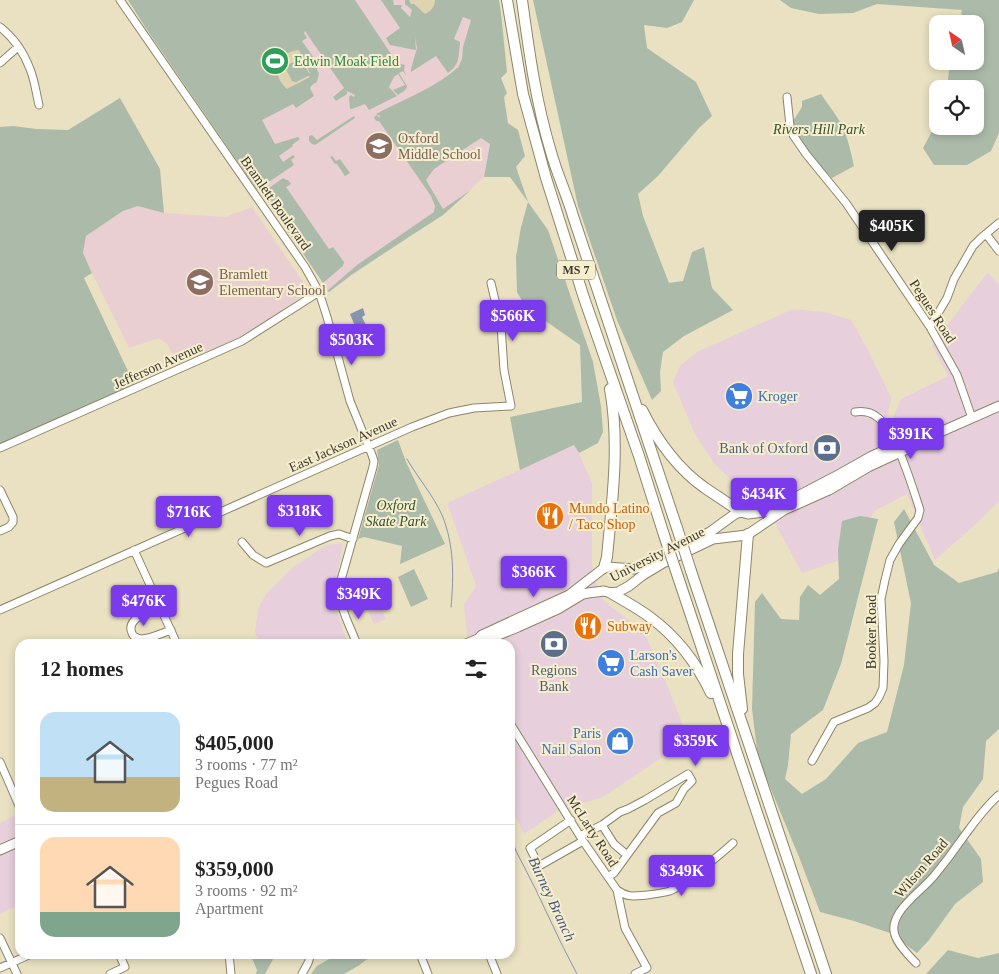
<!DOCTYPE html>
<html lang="en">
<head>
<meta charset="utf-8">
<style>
	body { margin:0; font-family:Georgia,serif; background:#f6f6f6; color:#222; height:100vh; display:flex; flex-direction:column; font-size:19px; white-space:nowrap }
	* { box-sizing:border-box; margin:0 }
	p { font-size:16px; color:#767676 }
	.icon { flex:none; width:28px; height:28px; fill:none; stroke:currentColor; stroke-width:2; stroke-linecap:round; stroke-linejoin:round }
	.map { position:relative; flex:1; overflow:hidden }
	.sheet { position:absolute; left:15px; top:639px; width:500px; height:320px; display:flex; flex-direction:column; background:#fff; border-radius:15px; box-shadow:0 2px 8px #0003 }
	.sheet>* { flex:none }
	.needle { width:32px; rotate:326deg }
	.fabs { position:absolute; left:929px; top:15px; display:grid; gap:10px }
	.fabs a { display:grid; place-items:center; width:55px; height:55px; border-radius:10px; background:#fff; box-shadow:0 2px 8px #0003; font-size:25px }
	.price { position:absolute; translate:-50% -42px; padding:0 11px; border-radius:5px; background:#7c3aed; color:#fff; font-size:16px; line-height:32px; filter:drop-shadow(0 1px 2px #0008) }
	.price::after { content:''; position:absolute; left:50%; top:30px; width:15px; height:11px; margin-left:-8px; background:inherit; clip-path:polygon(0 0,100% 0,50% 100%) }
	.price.on { background:#222; color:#fff }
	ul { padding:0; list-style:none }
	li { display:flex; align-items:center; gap:15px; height:125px; padding:0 25px }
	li+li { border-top:1px solid #e0e0e0 }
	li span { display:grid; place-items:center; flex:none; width:140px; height:100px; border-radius:15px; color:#555 }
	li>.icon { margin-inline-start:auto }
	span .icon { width:60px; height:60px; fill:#fffc; stroke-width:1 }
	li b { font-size:21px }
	h2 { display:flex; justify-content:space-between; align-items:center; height:60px; padding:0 25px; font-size:21px }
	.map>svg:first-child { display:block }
</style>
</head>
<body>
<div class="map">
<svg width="999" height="974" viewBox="0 0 999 974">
	<rect width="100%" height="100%" fill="#e9e1c2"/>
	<path fill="#e7cfdb" d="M988,272L999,285V501L977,523L935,560L907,494L876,510L840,560L802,573L763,501L737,486L714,463L695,434L673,382L680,366L697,352L793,309L824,312L851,320L869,352L891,398L881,446L901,399L948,376L932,345Z
		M575,445L592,483V574L605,602L644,632L665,680L683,725L682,744L603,797L559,810L524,834L510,805V644H468L464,605L476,586L448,505L449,502Z
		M343,543L334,592L336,610L348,644H260L255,632L258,609L266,594L293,567L326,545Z
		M377,598L386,619L374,624L365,604Z
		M19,813L20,837L11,841L20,860V904L0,914V823Z"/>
	<path fill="#eacfd2" d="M278,0H471L490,144L484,177L443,215L380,256L329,292L255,181L227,37Z
		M138,206L164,213L225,217L252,207L309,291L252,331L234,340L178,363L167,344L159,338L129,348L92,273L83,253L86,236L123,211Z"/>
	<path fill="#acbba9" d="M128,0H355L397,63L405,65L404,70L406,76L403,71L399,73L407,86C406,91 402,92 398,95L393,90L405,85L398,74L394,77L389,87L397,96L369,110L365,104L352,109H350L349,97L351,95L354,97L355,95L347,91V94L336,101L333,97L344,88L305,31L304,33L307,38L302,41L319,65L317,66V70L319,73L317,82L312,85L310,88L314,96L296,108L293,104L262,120L275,144L298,137L300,139L292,145L293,146L279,156L283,162L293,155L295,157L291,160L294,165L257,190L147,30Z
		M381,0H393L394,5H402L401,8L410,17L412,10L405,4V0H499L501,13L507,72L501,78L507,93L504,97L508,123L518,130L525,156L516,167L528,202L548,230L593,362L601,406L603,432L598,443L579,453L574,445L520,470L510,417L582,402L580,345L547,322L528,311L517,292L516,257L521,227L528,202L510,177H484L490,144L481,138L434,169L426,180L443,209L471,190L443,215L415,233L351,275L329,292L327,291L357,265L434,212L435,206L431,196L379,121H376L374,117L377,115L379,118L380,116L376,114C402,100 435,88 457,68H458L462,59L463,47L471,20L463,17L454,39L460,42V44C458,58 460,64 448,73L436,56L411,72V69L417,48L415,37L416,50H415L390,45L386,38L400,28Z
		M533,0H694L682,22L667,28L644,25L647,48L696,82L712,116L699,128L658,176L638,194L643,216L669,283L683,281L692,252L704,247L712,288L733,310L684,336L663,352L660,372L661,391L652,400L617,320L578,206Z
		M780,0H999V133L991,151L967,165H934L923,148L937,122L938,126H975V89H947L950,61H975V24H959L962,10L877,4L853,13L819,14L791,8Z
		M821,94C826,102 832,109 837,117C847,132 850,149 854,166L832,178C816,162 798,143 793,121L802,107V101Z
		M120,98L160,169L164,213L138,206L123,211L86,236L83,253L92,273L84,278L136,388L0,448V127L13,126L37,129L68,130Z
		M354,116L355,118L315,145L312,144L309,141V136L312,135L317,140Z
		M332,156L336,161L340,159L350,173L345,176L337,164H335L330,157Z
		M283,178L285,179L286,180H288L291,184L286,187L329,249L333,247L344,262L343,266L323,283L262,193Z
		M398,440L406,462L445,544L400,564L402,546L364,537L358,539L379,465L377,450Z
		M904,509L934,565L959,583L997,572L999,568V729L986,741L983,779L963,807L959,828L981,859L983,882L955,904L929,940L917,953L890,933L854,921L820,912L799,857L758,758L752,709L755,602L762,593L781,619L799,620L800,597L808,585L820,595L839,579L838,550L842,521L860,516L878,519L841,664L823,710L791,734L788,765L785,779L802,794L826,779L858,743L887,732L904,665L911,603L894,522Z
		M414,569L428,599L411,607L398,577Z
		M948,950L978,958L999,953V974H926Z
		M253,954H276L265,974H256L257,970L252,958Z
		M338,954H374L358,966L344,974H311L317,966Z"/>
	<path fill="#ded4af" d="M409,0H435C435,7 431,11 425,14L414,4H411Z
		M299,50L310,73H309L302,61L298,60L287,65L286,69L292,81L296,82L308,76L310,77L287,89C270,74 276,52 299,50Z"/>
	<path fill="#8894ad" d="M363,308L365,315L362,317L367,327L357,331L350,314Z"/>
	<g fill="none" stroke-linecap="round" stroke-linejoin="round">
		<path stroke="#8894ad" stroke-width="1" d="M407,459C418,478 433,495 442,515C454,544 454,576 451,607
			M510,833L516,851L535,888L562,945L577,974"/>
		<defs>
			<path id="minor" d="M120,0L305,267L319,292L327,317L350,401L372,455L374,461L373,467L341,580V604L346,618L357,644
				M0,27C13,37 24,53 30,69C35,81 36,93 39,105
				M0,63L18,47
				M787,97L790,126L793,135L806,154L846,203L930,327L957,375L972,418
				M986,234L999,251
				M930,327L947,298L954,279L973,246L981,238L999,223
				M0,448L242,341L319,292
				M0,490L13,517V522L9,527L0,531
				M242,542L253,555L266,563L330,536L339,534L353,539
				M134,550L177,644
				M160,607C151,610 125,619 132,633C133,637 137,638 141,639C151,639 162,633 171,630
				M0,610L412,427L449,413L474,408L511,406L504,370L501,326L491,283
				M510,723L583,841L617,890C628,898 634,896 647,895C655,894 663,893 670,891C679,887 686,881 693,876C707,865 720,855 733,843
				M812,761L834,722L868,708L875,703L879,697L883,688L884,661L881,599L885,580L890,560L899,544L918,518L920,510C913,489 895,428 877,417C871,412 862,411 855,412
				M0,762L20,808
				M571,820L530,848L539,866L583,841
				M602,825L614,844L627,855
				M580,836L602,825L620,812L628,809L645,800L688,774L692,781L684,789L676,803L658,813L614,873L608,877
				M617,890L625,928L647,968L635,974
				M0,938L17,974
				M229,954L231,974
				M420,954L428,974
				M489,954L497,974
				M916,963C909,956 895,942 894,931C893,925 896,918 899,913C908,899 923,889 934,876C944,864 953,852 962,839C974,823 984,808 999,795
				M0,968L31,954
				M110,974L125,967L119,954
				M302,974L308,963L311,954"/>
			<path id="major" d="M486,640L518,627L558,609L583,594L588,593L604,591L611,593L618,592L629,586L643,575L663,563L713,539L747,535L784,510L829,490L868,467L920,443L924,437
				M466,644L478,639L482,635L569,595L604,568L607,567L634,569L640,567L710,532L735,514L741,512L748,514L764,512L773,509L840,474L872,456L916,436L924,437L938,433L999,406
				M0,850L20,841"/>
			<path id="highway" d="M507,0L523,94L546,178L584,298L639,456L664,535
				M522,0C529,51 536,103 551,152C557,174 567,195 573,216C607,321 642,425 677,528
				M642,410C657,440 678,469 705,488C717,496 729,504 741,512
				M604,568L607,557C612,502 620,445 610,389
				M691,571L826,974
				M678,577L811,974
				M611,593C624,601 638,608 651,618C677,637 697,664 711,693
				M742,709L738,674V654L748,534"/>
		</defs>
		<use href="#minor" stroke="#8c8568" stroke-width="9"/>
		<use href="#major" stroke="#8c8568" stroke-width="11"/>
		<use href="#highway" stroke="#8c8568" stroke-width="12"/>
		<use href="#minor" stroke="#fff" stroke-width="7"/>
		<use href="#major" stroke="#fff" stroke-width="9"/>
		<use href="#highway" stroke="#fff" stroke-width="10"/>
		<defs>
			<path id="highway-bridge" d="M677,528L691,571
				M664,535L678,577"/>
		</defs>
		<use href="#highway-bridge" stroke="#8c8568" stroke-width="12" stroke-linecap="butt"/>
		<use href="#highway-bridge" stroke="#fff" stroke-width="10"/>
	</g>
	<defs>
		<symbol id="stadium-disc" viewBox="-11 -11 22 22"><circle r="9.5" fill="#2e9e5b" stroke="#f6eecf"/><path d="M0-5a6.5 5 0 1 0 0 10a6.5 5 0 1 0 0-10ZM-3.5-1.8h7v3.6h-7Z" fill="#fff"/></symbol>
		<symbol id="school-disc" viewBox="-11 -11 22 22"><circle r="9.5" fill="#8d6e63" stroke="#f6eecf"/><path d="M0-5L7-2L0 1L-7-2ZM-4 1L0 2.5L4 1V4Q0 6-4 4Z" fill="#fff"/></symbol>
		<symbol id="supermarket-disc" viewBox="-11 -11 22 22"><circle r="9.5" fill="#3f7fe0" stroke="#f6eecf"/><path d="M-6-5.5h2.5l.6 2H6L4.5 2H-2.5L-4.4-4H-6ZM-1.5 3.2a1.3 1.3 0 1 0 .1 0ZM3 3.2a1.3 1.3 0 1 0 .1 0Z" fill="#fff"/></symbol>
		<symbol id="bank-disc" viewBox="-11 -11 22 22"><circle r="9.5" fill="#5c6f8a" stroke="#f6eecf"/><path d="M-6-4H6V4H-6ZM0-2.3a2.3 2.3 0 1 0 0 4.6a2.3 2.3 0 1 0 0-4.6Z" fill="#fff"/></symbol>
		<symbol id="restaurant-disc" viewBox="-11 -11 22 22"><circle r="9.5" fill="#e8710a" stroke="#f6eecf"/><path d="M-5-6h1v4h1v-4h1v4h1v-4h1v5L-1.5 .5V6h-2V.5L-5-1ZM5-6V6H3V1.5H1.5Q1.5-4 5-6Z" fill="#fff"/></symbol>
		<symbol id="shop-disc" viewBox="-11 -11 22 22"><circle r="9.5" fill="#3f7fe0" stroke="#f6eecf"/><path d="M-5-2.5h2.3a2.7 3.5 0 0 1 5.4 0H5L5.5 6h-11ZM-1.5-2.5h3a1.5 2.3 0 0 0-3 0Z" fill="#fff"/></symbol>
	</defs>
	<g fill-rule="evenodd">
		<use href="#stadium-disc" x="259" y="45" width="32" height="32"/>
		<use href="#school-disc" x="363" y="130" width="32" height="32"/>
		<use href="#school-disc" x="184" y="266" width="32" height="32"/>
		<use href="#supermarket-disc" x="723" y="380" width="32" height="32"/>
		<use href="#bank-disc" x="811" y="432" width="32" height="32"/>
		<use href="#restaurant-disc" x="534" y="500" width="32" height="32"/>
		<use href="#restaurant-disc" x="572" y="610" width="32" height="32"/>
		<use href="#bank-disc" x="538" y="628" width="32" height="32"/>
		<use href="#supermarket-disc" x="595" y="647" width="32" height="32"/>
		<use href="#shop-disc" x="604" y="725" width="32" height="32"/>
	</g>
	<g text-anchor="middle" stroke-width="4" stroke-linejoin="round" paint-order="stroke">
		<rect fill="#f6eecf" stroke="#736f5d" stroke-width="1" x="557" y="260.5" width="38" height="19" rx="4"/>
		<g font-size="12" font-weight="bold" fill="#3b382c">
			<text x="576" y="274">MS 7</text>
		</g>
		<g font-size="14" fill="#27864d" stroke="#f6eecf" text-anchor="start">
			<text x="294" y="66">Edwin Moak Field</text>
		</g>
		<g font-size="14" font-style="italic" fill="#32512c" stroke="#f6eecf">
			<text x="819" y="134">Rivers Hill Park</text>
			<text x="396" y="510">Oxford<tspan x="396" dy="16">Skate Park</tspan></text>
		</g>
		<g font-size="14" fill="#785e54" stroke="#f6eecf" text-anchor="start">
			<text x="398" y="143">Oxford<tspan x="398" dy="16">Middle School</tspan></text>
			<text x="219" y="279">Bramlett<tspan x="219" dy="16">Elementary School</tspan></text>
		</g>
		<g font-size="14" fill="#3b382c" stroke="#f6eecf">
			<text transform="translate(276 203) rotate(55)" y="5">Bramlett Boulevard</text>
			<text transform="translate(933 311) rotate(57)" y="5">Pegues Road</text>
			<text transform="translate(158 365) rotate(-24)" y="5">Jefferson Avenue</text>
			<text transform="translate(343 444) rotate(-24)" y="5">East Jackson Avenue</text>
			<text transform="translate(657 554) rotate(-27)" y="5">University Avenue</text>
			<text transform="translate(871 632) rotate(-90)" y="5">Booker Road</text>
			<text transform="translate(593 831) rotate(57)" y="5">McLarty Road</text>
			<text transform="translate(921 868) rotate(-49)" y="5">Wilson Road</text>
		</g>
		<g font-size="14" fill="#366cbe" stroke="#f6eecf" text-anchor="start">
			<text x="758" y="401">Kroger</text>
			<text x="630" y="660">Larson's<tspan x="630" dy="16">Cash Saver</tspan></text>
			<text x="601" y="738" text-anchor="end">Paris<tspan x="601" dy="16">Nail Salon</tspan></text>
		</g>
		<g font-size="14" fill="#4e5e75" stroke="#f6eecf" text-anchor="end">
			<text x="808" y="453">Bank of Oxford</text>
			<text x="554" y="675" text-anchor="middle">Regions<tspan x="554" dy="16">Bank</tspan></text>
		</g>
		<g font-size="14" fill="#c56008" stroke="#f6eecf" text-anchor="start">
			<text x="569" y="513">Mundo Latino<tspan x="569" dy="16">/ Taco Shop</tspan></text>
			<text x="607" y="631">Subway</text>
		</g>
		<g font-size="15" font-style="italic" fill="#44577f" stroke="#f6eecf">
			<text transform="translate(552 899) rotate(65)" y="5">Burney Branch</text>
		</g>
	</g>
</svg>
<div class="fabs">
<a><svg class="needle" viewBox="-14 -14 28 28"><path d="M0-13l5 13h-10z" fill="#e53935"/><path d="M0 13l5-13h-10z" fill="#767676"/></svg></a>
<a><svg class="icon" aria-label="locate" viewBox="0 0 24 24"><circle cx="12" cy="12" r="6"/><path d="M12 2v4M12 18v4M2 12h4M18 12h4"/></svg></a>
</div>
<b class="price on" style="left:892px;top:252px">$405K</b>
<b class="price" style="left:513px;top:342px">$566K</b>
<b class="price" style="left:352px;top:366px">$503K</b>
<b class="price" style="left:911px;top:460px">$391K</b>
<b class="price" style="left:764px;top:520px">$434K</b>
<b class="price" style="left:300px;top:537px">$318K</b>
<b class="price" style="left:189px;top:538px">$716K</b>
<b class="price" style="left:534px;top:598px">$366K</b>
<b class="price" style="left:359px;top:620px">$349K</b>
<b class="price" style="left:144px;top:627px">$476K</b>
<b class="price" style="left:696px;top:767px">$359K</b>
<b class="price" style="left:682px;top:897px">$349K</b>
<section class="sheet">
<h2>12 homes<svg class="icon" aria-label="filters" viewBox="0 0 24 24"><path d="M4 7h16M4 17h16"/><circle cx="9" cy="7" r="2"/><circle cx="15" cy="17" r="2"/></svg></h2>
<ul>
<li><span style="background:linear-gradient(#bfe0f5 65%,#c2b280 0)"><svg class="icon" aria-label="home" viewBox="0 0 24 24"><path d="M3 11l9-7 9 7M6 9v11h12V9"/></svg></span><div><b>$405,000</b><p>3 rooms · 77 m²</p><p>Pegues Road</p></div></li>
<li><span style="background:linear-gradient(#ffd9b3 75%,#7fa58c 0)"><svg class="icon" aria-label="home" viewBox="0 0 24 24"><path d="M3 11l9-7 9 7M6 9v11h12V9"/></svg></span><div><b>$359,000</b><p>3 rooms · 92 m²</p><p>Apartment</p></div></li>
</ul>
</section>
</div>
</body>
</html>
